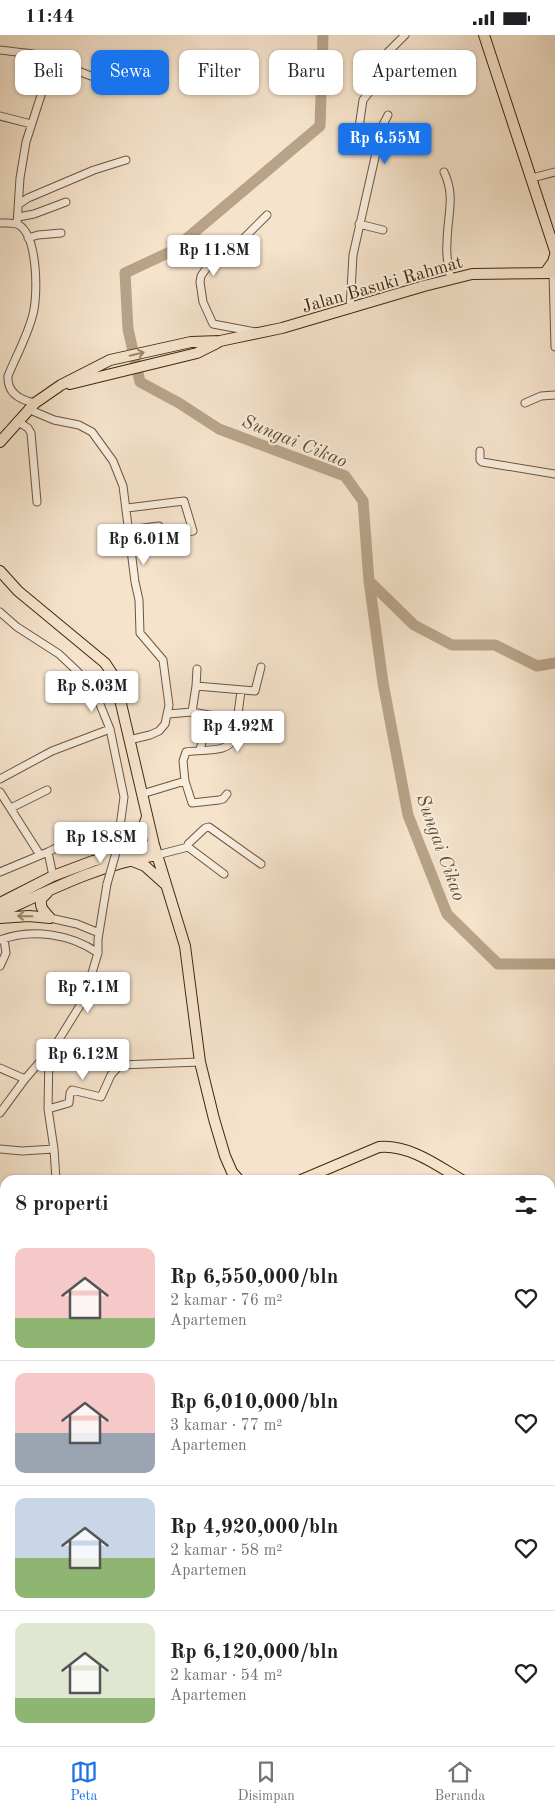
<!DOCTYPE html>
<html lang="id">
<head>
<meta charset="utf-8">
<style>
	body { margin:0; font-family:"Old Standard TT",serif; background:#f6f6f6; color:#202124; height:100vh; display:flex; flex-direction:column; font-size:19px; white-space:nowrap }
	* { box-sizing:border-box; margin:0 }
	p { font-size:16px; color:#757577 }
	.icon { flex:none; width:28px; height:28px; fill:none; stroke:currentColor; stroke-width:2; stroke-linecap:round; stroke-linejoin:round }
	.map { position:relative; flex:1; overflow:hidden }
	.side { position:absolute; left:0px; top:1140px; width:555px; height:571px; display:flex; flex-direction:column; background:#fff; border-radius:15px 15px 0 0; box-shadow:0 1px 4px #0004 }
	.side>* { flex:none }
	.guide { position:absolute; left:15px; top:15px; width:525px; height:45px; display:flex; gap:10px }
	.price { position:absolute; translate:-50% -42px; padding:0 11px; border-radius:5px; background:#fff; color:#222; font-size:16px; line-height:32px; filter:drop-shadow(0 1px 2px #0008) }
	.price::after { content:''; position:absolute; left:50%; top:30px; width:15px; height:11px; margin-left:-8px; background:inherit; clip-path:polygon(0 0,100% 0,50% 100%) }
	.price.selected { background:#1a73e8; color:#fff }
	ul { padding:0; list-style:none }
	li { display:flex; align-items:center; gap:15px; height:125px; padding:0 15px }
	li+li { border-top:1px solid #e0e0e0 }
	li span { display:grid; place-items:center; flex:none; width:140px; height:100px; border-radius:10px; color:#555 }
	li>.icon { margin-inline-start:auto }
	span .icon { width:60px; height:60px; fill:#fffc; stroke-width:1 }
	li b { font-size:21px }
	h2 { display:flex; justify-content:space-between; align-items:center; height:60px; padding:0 15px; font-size:21px }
	.tag { padding:0 18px; border-radius:10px; background:#fff; box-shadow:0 1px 4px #0004; font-size:18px; line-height:45px }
	.tag.selected { background:#1a73e8; color:#fff }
	.status { display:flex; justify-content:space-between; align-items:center; height:35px; padding:0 25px; background:#fff; direction:ltr }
	.status svg { height:14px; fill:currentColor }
	.dock { display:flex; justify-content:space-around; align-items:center; height:70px; border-top:1px solid #e0e0e0; background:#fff; font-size:14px; color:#757577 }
	.dock a { display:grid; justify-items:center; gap:2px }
	.dock .selected { color:#1a73e8 }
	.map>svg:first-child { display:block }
</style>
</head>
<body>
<div class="status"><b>11:44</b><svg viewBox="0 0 49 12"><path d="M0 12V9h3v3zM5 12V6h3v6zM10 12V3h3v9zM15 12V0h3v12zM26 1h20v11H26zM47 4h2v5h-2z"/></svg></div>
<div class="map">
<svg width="555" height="1711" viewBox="0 0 555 1711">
	<rect width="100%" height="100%" fill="#f5e3cc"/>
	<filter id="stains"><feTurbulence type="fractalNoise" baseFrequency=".004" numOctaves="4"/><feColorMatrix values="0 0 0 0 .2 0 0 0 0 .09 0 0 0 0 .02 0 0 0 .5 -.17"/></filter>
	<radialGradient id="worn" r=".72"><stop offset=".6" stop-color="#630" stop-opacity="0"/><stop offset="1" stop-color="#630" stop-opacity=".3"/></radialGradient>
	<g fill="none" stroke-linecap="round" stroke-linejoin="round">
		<path stroke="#b8a389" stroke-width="11" d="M323,0L320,91L172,216L125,238L128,294L140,347L179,368L219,394L345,441L363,466L369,546L383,648L408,780L447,879L498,929H555
			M369,546L414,590L452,610H495L537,631L555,628"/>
		<defs>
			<path id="minor" d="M0,15L33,19L52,26L26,107L20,143L17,189
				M52,26L91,41
				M0,81L31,89
				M375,105L388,80
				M444,137C456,161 447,182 447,208C446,220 448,232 451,244
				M532,143L555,137
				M19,169L28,163L94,135L126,125
				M18,182L34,179L66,167
				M0,188C6,188 14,187 19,190C38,202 38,260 33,279C28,300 16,321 8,341C7,358 20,365 35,368
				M359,189L383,195
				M28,203L38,200L61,198
				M553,238L555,312
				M350,274L353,220L378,109V107L358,99L363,65L376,49L375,35L378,27L405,0
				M256,297L213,289L203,267L200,247L201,241L210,228L241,206L267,180
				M525,368L541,361L555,360
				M28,374L54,385L79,390L92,397L113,426L123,451L135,547L139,565L140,598L163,625L169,670L165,689L159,696L150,700L129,705
				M17,386L28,393L31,398L37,467
				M480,416V425L482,427L555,439
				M127,473L184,466L193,496L163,504L159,491L129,495
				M0,577L17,592L59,619L78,637L97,662L110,694L124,762L117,814
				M196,651L197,634
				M192,677L237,685
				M168,679L192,677L196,651L255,656L261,632
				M200,714L210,682
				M0,744L52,716L110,694
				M185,746L183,726L186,717C203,713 227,720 235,702L241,656
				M0,757L40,820
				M142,759L185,746L192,768L219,765L223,764L227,759
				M11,773L47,755
				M188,812V809L205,793L209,792L261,829
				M48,817L68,807L96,806
				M157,820L188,812L224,839
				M0,837L48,817L53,841
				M50,883L77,889L99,898
				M0,905C32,893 71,899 98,918
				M0,931L6,918L4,904
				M0,1033L25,1044
				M48,1074L49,1017
				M0,1078L25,1044L58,1006L84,964L98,918V904L107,849
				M0,1114L22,1116L54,1114L48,1074L69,1068L70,1058L72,1055L101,1062L111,1040L120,1030L200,1027
				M54,1114L56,1145
				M0,1300L5,1293
				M0,1336L5,1339
				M0,1477L5,1480
				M550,1503L555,1495
				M550,1558L555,1550
				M550,1596L555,1588
				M550,1613L555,1616
				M550,1650L555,1642
				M550,1697L555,1700
				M510,1711L513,1706"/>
			<path id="highway" d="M484,0L555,216
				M545,238L553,227L555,220
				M70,349L197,318L217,308
				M0,407L35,368L61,350L110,325L191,307L220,306L282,293L424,251L472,239L555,238
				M0,536L18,556L105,628L115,643L154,810L185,911L200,1027L214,1084L225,1121L232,1137L239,1145
				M128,817L138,806L147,782
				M130,825L145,831L165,849
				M47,858L42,863C38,872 45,877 50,883
				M0,868L53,841L93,826L154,810
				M0,878C52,854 101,829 157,820
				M0,883L29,881L50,883
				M301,1145L379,1112C409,1109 438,1131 462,1145
				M550,1205L555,1209
				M0,1509L5,1514
				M0,1526L5,1531
				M128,1706L131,1711
				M142,1706L145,1711"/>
		</defs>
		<use href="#minor" stroke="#6f5539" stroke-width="9"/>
		<use href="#highway" stroke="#422608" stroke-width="12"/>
		<use href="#minor" stroke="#f8edde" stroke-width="7"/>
		<use href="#highway" stroke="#f5e3cc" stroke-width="10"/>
		<path stroke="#422608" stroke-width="2" stroke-dasharray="9 9" stroke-linecap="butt" d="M550,1411L555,1409
			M430,1711V1706"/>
		<defs>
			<path id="minor-bridge" d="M107,849L117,814"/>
		</defs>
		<use href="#minor-bridge" stroke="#6f5539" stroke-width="9" stroke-linecap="butt"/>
		<use href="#minor-bridge" stroke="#f8edde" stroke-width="7"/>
	</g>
	<defs><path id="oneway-shaft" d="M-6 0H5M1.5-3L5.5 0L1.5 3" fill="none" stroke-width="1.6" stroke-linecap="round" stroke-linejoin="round" transform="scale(1.25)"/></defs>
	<g stroke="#9c846a">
		<use href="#oneway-shaft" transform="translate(137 319) rotate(-13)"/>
		<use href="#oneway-shaft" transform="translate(25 881) rotate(-179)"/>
	</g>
	<g text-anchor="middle" stroke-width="4" stroke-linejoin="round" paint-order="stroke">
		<g font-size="18" fill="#422608" stroke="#f8edde">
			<text transform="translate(382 249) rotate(-16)" y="6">Jalan Basuki Rahmat</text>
		</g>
		<g font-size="19" font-style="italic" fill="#654c2f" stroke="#f8edde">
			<text transform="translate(295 405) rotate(22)" y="7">Sungai Cikao</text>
			<text transform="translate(442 812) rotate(70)" y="7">Sungai Cikao</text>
		</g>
	</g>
	<rect width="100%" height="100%" filter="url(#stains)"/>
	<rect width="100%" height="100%" fill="url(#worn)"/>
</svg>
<b class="price selected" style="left:385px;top:130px">Rp 6.55M</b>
<b class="price" style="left:214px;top:242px">Rp 11.8M</b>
<b class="price" style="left:144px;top:531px">Rp 6.01M</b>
<b class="price" style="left:92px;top:678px">Rp 8.03M</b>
<b class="price" style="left:238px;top:718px">Rp 4.92M</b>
<b class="price" style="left:101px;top:829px">Rp 18.8M</b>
<b class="price" style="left:88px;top:979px">Rp 7.1M</b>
<b class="price" style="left:83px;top:1046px">Rp 6.12M</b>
<div class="guide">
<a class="tag">Beli</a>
<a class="tag selected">Sewa</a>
<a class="tag">Filter</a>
<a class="tag">Baru</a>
<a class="tag">Apartemen</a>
</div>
<section class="side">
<h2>8 properti<svg class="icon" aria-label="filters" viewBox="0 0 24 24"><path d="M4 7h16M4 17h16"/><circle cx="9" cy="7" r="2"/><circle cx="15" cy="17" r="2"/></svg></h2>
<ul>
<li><span style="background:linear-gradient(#f6c9c9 70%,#8fb573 0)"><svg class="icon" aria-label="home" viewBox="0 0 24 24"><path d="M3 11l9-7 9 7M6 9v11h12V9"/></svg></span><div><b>Rp 6,550,000/bln</b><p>2 kamar · 76 m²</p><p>Apartemen</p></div><svg class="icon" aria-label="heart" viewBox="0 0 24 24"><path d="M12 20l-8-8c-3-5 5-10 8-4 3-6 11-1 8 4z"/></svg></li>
<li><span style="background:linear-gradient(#f6c9c9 60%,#9aa5b1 0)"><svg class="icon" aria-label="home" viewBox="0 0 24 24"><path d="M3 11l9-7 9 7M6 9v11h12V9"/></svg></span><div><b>Rp 6,010,000/bln</b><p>3 kamar · 77 m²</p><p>Apartemen</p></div><svg class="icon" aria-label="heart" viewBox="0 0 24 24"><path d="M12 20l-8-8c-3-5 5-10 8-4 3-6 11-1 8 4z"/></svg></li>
<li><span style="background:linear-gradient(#c9d6e8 60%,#8fb573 0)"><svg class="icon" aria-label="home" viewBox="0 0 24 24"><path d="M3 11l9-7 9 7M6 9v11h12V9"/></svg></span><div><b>Rp 4,920,000/bln</b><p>2 kamar · 58 m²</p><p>Apartemen</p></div><svg class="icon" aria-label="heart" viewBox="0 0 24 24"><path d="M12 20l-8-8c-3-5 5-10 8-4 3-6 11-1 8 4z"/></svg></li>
<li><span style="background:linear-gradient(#dfe7d0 75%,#8fb573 0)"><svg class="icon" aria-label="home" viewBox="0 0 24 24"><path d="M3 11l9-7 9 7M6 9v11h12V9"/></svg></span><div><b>Rp 6,120,000/bln</b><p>2 kamar · 54 m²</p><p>Apartemen</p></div><svg class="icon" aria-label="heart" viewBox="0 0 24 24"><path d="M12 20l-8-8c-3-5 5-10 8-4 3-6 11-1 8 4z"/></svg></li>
</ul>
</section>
</div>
<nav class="dock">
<a class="selected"><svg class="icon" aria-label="map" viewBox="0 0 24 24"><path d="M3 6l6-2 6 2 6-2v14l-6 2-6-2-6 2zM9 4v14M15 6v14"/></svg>Peta</a>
<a><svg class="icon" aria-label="saved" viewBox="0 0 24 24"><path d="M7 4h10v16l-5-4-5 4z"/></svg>Disimpan</a>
<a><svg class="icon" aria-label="home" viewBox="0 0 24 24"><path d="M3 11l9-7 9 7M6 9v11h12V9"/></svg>Beranda</a>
</nav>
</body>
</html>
